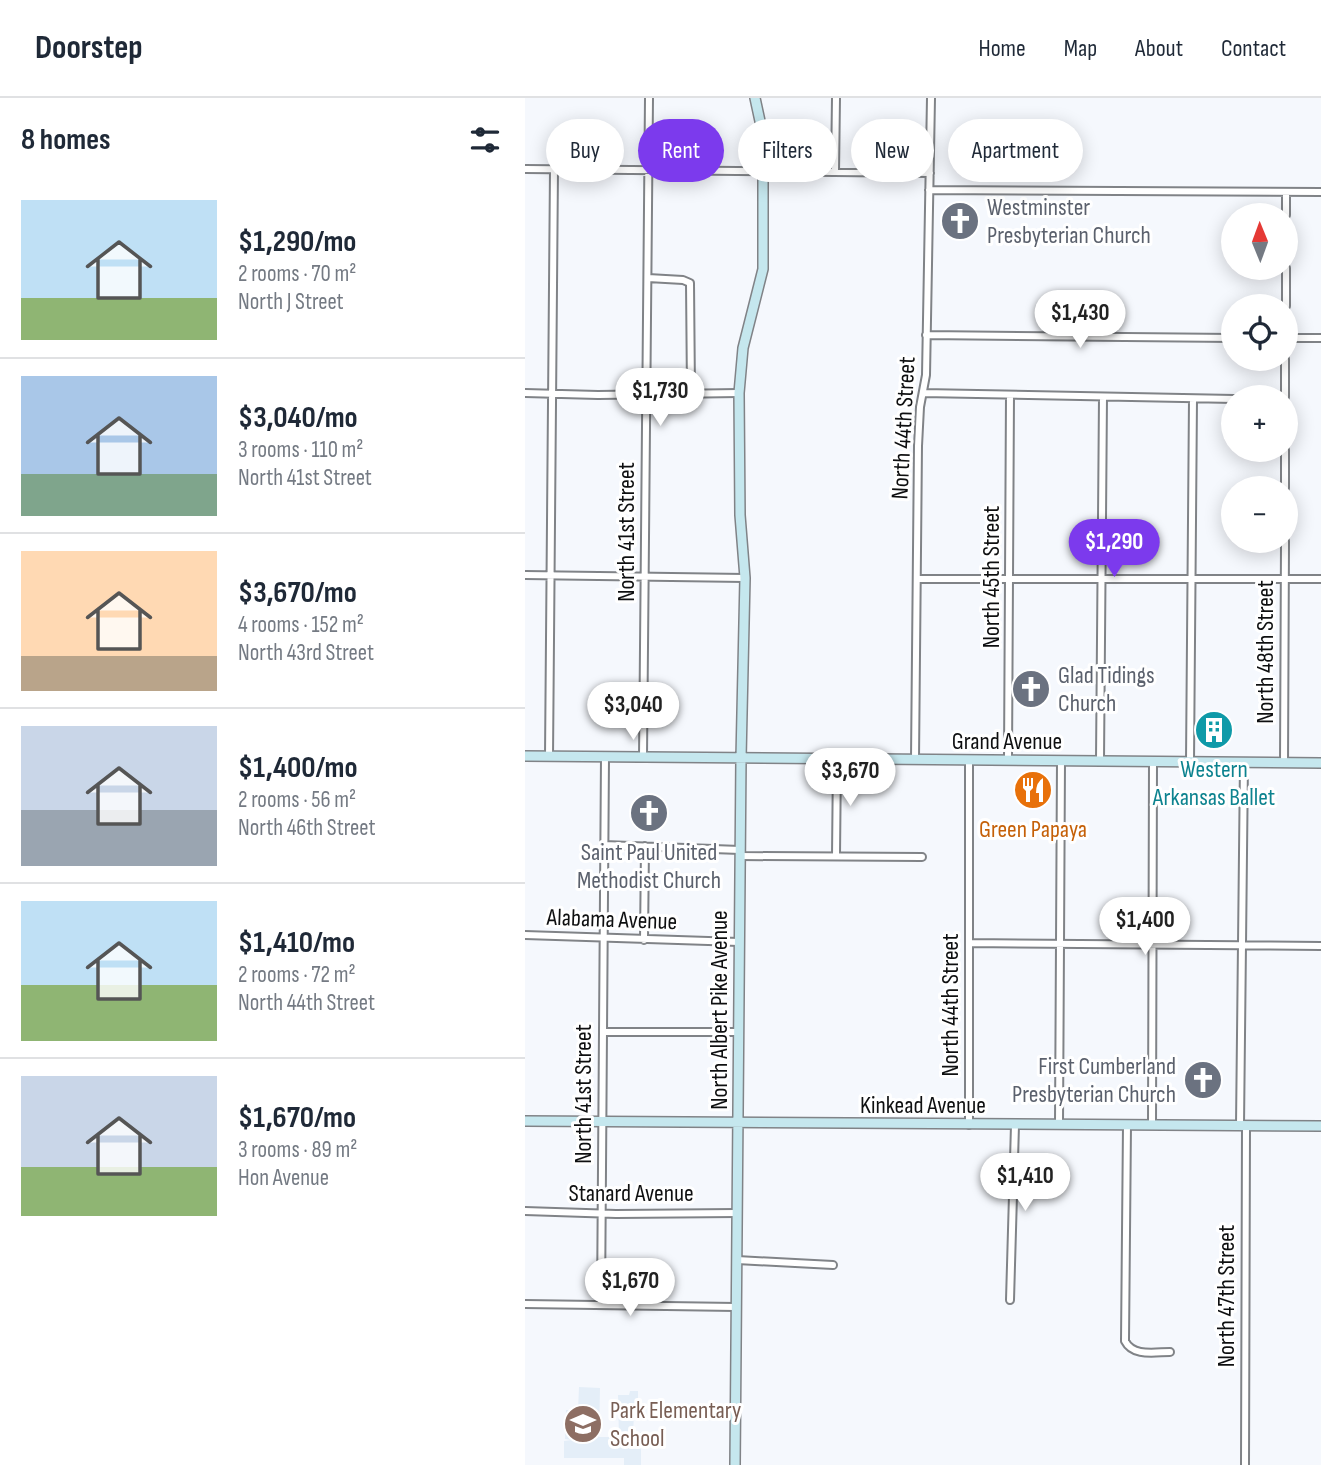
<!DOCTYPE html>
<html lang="en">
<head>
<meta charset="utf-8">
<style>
	body { margin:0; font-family:"Sofia Sans Condensed",sans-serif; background:#f2f2f3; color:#1f2937; height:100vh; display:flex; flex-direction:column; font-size:26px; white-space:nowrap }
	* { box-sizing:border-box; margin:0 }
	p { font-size:23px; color:#747a83 }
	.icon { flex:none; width:38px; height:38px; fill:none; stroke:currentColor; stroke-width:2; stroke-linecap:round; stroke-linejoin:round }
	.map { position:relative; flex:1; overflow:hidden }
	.side { display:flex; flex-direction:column; background:#fff; width:525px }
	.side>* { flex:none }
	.top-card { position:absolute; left:21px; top:21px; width:665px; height:63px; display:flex; gap:14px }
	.needle { width:46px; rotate:359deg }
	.controls { position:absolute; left:696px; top:105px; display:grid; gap:14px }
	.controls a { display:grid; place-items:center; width:77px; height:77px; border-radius:50%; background:#fff; box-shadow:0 4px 18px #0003; font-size:35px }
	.price { position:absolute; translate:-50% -60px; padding:0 16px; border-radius:24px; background:#fff; color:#222; font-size:23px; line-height:46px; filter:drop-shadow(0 2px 4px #0008) }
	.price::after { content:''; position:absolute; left:50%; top:42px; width:21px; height:16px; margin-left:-10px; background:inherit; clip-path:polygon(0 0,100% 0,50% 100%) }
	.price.active { background:#7c3aed; color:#fff }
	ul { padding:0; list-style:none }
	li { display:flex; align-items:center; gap:21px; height:175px; padding:0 21px }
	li+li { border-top:2px solid #e0e1e3 }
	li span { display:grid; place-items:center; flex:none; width:196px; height:140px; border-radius:0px; color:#555 }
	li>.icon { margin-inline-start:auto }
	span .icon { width:84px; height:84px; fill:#fffc; stroke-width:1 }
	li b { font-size:30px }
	h2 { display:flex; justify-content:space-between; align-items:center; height:84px; padding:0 21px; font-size:30px }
	.tag { padding:0 24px; border-radius:32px; background:#fff; box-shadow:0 4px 18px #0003; font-size:24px; line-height:63px }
	.tag.active { background:#7c3aed; color:#fff }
	header { display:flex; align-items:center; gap:42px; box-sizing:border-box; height:98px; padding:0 35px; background:#fff; border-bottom:2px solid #e0e1e3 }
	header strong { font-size:33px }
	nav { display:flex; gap:38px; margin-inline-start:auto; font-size:24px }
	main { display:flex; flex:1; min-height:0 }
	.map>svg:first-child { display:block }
</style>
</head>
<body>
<header>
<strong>Doorstep</strong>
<nav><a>Home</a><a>Map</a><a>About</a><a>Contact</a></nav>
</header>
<main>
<section class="side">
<h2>8 homes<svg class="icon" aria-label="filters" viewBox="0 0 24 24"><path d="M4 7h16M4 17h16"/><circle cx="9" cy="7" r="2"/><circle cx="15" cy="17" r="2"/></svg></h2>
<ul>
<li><span style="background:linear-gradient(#bfe0f5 70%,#8fb573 0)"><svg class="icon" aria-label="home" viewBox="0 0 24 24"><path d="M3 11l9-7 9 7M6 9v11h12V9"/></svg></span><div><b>$1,290/mo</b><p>2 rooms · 70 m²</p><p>North J Street</p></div></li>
<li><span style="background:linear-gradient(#a9c7e8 70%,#7fa58c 0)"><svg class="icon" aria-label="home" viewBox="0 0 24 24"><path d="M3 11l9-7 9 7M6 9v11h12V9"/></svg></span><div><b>$3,040/mo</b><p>3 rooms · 110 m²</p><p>North 41st Street</p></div></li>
<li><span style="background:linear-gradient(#ffd9b3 75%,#b9a48a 0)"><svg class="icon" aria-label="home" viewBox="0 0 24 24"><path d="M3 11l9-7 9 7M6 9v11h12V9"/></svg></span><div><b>$3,670/mo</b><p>4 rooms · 152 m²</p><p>North 43rd Street</p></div></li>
<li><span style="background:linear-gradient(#c9d6e8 60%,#9aa5b1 0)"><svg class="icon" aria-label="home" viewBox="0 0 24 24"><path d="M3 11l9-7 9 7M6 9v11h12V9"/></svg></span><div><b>$1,400/mo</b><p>2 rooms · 56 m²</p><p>North 46th Street</p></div></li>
<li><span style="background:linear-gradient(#bfe0f5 60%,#8fb573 0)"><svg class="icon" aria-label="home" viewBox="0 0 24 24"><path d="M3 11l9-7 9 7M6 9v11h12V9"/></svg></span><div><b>$1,410/mo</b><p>2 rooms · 72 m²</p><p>North 44th Street</p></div></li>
<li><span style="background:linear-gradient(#c9d6e8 65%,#8fb573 0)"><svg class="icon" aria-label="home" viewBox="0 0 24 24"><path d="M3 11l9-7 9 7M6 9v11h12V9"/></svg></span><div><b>$1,670/mo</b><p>3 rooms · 89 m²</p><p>Hon Avenue</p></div></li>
</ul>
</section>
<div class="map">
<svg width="796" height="1367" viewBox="0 0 796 1367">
	<rect width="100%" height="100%" fill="#f5f8fd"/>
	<path fill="#e4eef8" d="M54,1289L75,1290L74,1339H87V1345L90,1346L94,1342L93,1297H104L105,1293H113V1310H103L102,1318H109L108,1334H116V1367H99V1360H39V1343L47,1342L40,1341L41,1312H53Z"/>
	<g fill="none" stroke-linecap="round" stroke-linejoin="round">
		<defs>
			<path id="street" d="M0,71L405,75
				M310,74L311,0
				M404,92L796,94
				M761,117V94
				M123,180L158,182L165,185L166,294
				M761,208V170
				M401,237L709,240
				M761,240H796
				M0,295L73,297L214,295
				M398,295L709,301
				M760,299V261
				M760,390V352
				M0,477L220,480
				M392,481H796
				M24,659L29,71
				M118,659L124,0
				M390,661L393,348L395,309L401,277L406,0
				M483,662L485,297
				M575,663L578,299
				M665,664L668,301
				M759,665L760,443
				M79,747L215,752
				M215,758L397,759
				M311,758L312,661
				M0,837L214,844
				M119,842L120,748
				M444,845L796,848
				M78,934H213
				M444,1027V662
				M534,1027L536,663
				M602,1027L600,1243C608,1259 630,1254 645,1254
				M627,1027L628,663
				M715,1028L719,664
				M0,1113L91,1116L212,1115
				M212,1162L308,1167
				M485,1202L490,1027
				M0,1206L211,1209
				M76,1207L80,659
				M720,1367L721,1028"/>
			<path id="secondary" d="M0,658L796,665
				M0,1023L796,1028
				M210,1367L216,660L220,480L215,417L214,295L218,250L238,171V37L230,0"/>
		</defs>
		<use href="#street" stroke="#808387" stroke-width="10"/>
		<use href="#secondary" stroke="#808387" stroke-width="12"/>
		<use href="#street" stroke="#fff" stroke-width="6"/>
		<use href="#secondary" stroke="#c5e7ee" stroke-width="9"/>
	</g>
	<defs>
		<symbol id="church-disc" viewBox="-11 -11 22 22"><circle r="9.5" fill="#6b7280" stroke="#fff"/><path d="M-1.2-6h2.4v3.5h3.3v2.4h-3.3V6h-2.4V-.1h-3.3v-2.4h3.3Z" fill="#fff"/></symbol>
		<symbol id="building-disc" viewBox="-11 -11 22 22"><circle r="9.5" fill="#0f9aa8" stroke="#fff"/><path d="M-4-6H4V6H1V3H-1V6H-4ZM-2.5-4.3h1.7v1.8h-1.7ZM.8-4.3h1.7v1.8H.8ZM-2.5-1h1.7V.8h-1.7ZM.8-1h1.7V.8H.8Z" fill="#fff"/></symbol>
		<symbol id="restaurant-disc" viewBox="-11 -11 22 22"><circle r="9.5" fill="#e8710a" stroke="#fff"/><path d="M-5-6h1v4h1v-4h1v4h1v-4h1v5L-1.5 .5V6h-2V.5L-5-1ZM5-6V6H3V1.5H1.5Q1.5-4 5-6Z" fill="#fff"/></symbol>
		<symbol id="school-disc" viewBox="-11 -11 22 22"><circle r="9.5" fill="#8d6e63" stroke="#fff"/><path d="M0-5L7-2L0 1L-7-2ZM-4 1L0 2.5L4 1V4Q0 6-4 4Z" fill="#fff"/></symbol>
	</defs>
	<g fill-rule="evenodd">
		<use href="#church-disc" x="413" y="101" width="44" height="44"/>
		<use href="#church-disc" x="484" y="569" width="44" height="44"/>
		<use href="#building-disc" x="667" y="610" width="44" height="44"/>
		<use href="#restaurant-disc" x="486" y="670" width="44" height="44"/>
		<use href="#church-disc" x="102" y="693" width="44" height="44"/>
		<use href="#church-disc" x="656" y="960" width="44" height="44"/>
		<use href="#school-disc" x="36" y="1304" width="44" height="44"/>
	</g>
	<g text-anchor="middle" stroke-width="6" stroke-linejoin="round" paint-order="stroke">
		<g font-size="24" fill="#5b616d" stroke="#fff" text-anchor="start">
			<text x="462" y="117">Westminster<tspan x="462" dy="28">Presbyterian Church</tspan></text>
			<text x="533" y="585">Glad Tidings<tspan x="533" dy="28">Church</tspan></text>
			<text x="124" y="762" text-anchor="middle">Saint Paul United<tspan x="124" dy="28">Methodist Church</tspan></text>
			<text x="651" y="976" text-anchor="end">First Cumberland<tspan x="651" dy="28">Presbyterian Church</tspan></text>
		</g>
		<g font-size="24" fill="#0e0f10" stroke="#fff">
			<text transform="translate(378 330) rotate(-87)" y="8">North 44th Street</text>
			<text transform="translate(101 434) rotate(-90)" y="8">North 41st Street</text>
			<text transform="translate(466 479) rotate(-90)" y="8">North 45th Street</text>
			<text transform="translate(740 554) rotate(-90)" y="8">North 48th Street</text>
			<text x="482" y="651">Grand Avenue</text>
			<text transform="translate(87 821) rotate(2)" y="8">Alabama Avenue</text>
			<text transform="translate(425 907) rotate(-90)" y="8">North 44th Street</text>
			<text transform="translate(194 912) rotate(-90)" y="8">North Albert Pike Avenue</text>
			<text transform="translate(58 996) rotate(-90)" y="8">North 41st Street</text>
			<text x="398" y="1015">Kinkead Avenue</text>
			<text x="106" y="1103">Stanard Avenue</text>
			<text transform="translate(701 1198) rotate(-90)" y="8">North 47th Street</text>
		</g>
		<g font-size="24" fill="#0d838f" stroke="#fff">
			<text x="689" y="679">Western<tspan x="689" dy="28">Arkansas Ballet</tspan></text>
		</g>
		<g font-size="24" fill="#c56008" stroke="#fff">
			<text x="508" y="739">Green Papaya</text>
		</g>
		<g font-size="24" fill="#785e54" stroke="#fff" text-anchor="start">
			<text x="85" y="1320">Park Elementary<tspan x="85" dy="28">School</tspan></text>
		</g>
	</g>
</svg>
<div class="controls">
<a><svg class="needle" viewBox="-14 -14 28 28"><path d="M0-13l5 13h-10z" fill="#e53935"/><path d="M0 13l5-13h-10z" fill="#747a83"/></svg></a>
<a><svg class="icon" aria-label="locate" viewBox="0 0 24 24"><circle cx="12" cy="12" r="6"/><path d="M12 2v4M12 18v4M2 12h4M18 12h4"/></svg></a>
<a>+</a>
<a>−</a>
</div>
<b class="price" style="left:555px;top:252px">$1,430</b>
<b class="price" style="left:135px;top:330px">$1,730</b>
<b class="price active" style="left:589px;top:481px">$1,290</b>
<b class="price" style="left:108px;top:644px">$3,040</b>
<b class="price" style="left:325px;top:710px">$3,670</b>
<b class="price" style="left:620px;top:859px">$1,400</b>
<b class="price" style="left:500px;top:1115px">$1,410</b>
<b class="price" style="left:105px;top:1220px">$1,670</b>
<div class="top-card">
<a class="tag">Buy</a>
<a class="tag active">Rent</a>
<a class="tag">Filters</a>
<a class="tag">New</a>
<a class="tag">Apartment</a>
</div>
</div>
</main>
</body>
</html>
